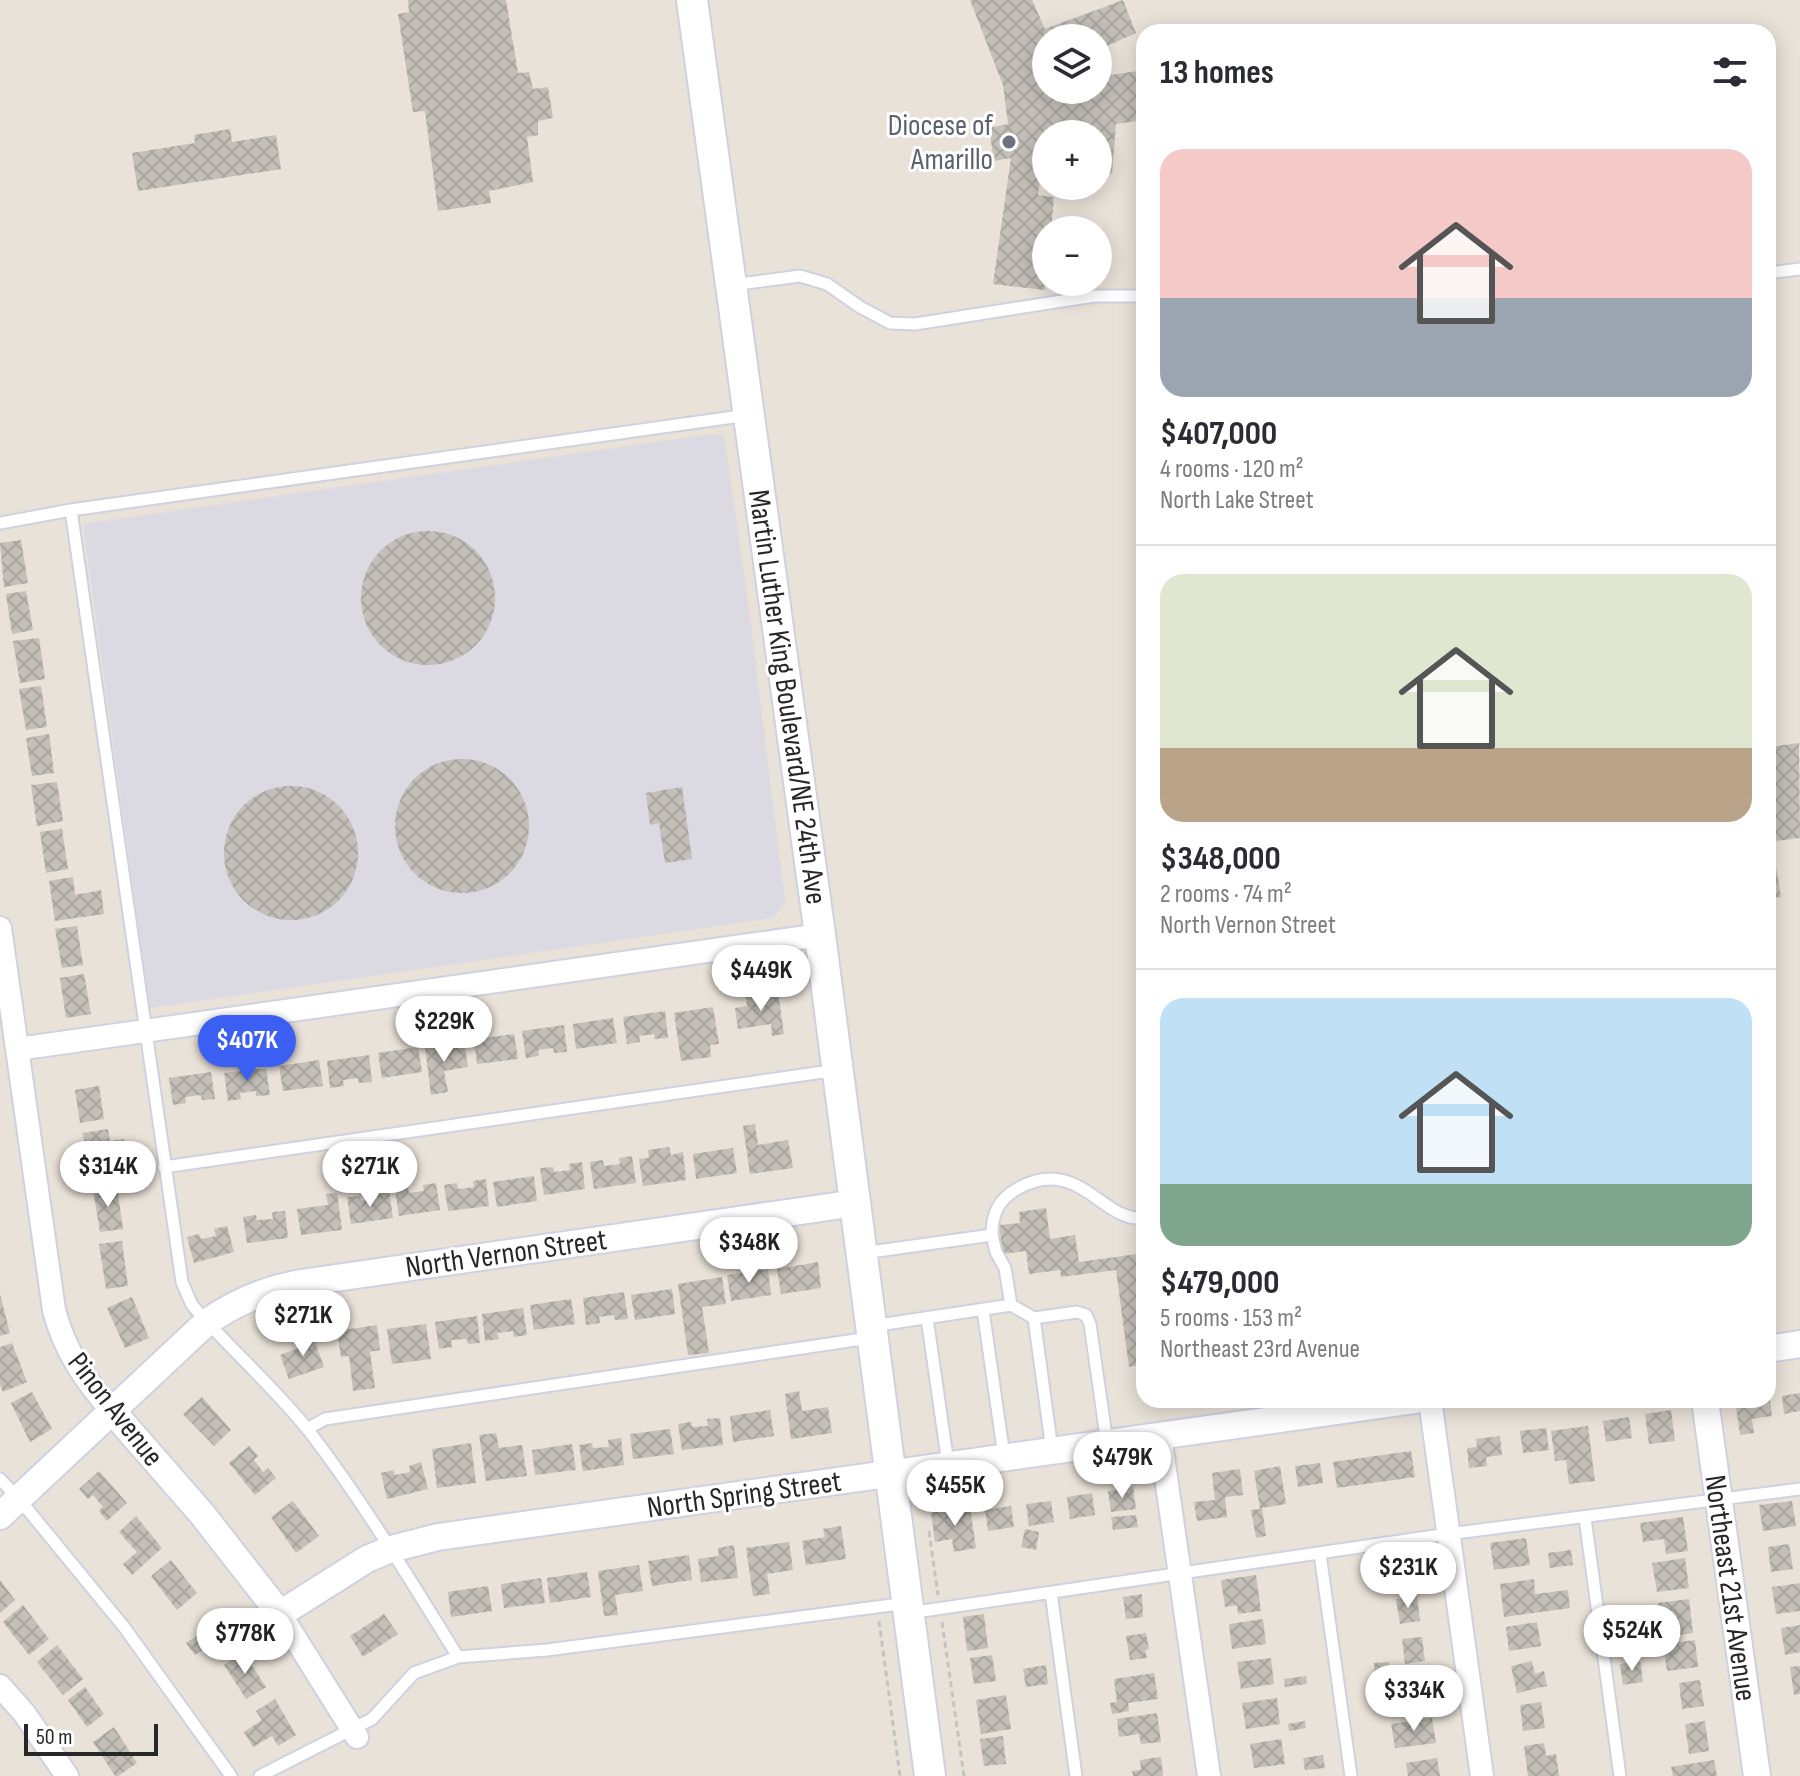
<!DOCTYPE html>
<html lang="en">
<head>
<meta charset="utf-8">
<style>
	body { margin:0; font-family:"Sofia Sans Condensed",sans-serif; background:#f2f2f3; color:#2b2b33; height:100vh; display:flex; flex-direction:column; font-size:30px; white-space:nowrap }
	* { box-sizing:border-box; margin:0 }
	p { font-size:26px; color:#7c7c81 }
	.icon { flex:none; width:44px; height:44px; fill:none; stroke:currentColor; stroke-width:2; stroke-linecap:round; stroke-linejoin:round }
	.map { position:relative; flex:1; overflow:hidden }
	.drawer { position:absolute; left:1136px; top:24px; width:640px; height:1384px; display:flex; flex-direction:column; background:#fff; border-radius:24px; box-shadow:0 4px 20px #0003 }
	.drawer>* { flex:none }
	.fabs { position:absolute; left:1032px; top:24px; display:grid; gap:16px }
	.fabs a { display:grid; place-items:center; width:80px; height:80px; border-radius:50%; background:#fff; box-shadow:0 4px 20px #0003; font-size:40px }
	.scale { position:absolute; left:24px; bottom:20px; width:134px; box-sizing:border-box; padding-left:8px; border:4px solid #272727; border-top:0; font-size:22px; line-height:28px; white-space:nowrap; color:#272727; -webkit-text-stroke:6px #fff; paint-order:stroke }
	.price { position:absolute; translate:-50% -68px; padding:0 18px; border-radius:28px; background:#fff; color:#222; font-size:26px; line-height:52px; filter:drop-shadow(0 2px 4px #0008) }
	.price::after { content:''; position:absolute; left:50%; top:48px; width:24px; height:18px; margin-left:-12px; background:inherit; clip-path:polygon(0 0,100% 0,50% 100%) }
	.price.selected { background:#3c5ff3; color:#fff }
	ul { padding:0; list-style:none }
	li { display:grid; align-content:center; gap:16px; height:424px; padding:0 24px }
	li+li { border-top:2px solid #e1e1e2 }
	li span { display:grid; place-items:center; height:248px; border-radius:24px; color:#555 }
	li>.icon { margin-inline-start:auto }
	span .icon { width:144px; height:144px; fill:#fffc; stroke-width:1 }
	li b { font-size:34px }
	h2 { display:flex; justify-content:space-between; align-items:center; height:96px; padding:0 24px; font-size:34px }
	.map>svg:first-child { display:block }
</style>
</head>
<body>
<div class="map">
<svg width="1800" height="1776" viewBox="0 0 1800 1776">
	<defs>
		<pattern id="building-cross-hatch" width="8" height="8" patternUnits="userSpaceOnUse" patternTransform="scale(2)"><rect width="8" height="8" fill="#c4bfb8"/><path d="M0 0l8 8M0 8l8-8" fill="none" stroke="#a8a49e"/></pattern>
	</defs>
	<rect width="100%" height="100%" fill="#e9e2d8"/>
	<path fill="#dbd9e1" d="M705,435H724L751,624L785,903L773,918L150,1008L83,524Z"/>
	<path fill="url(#building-cross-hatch)" d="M408,0H506L518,73L529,72L533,89L548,87L553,118L538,121V135L527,137L533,182L489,191L491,203L438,211L425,111L413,112L398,14L409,12Z
		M970,0H1032L1045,29L1123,0L1136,33L1098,50V38H1046V90H1098V77L1144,70V120L1116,124L1112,174L1098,171V134H1046V161L1043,160L1038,195L1054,197L1051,230H1046L1045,290L993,284L1011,158L994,161L989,128L1008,124L1003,85Z
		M230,129L232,142L276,135L281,169L138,191L132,153L195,143L194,135Z
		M361 598a67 67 0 1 1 134 0a67 67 0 1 1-134 0Z
		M21,540L28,583L4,587L0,543Z
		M26,591L33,630L12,634L6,594Z
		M39,638L45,679L20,683L13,641Z
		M41,686L47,727L26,730L19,689Z
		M49,734L54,773L32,776L26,738Z
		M1799,743L1800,838L1768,842V747Z
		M395 826a67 67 0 1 1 134 0a67 67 0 1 1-134 0Z
		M57,782L63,821L37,826L31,785Z
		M224 853a67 67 0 1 1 134 0a67 67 0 1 1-134 0Z
		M682,787L692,859L665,863L659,823L650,825L646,793Z
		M62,829L68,869L46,873L40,832Z
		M1775,860L1781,897L1768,898V861Z
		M73,877L75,895L101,890L104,914L55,921L49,881Z
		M77,926L83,965L62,968L55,929Z
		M84,974L91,1014L66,1018L60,978Z
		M778,992L784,1034L772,1036L771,1024L738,1029L735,1008L747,1006L746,997Z
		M713,1007L719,1044L710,1045L711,1057L681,1061L674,1013Z
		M665,1011L668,1038L655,1039L654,1034L639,1036L640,1042L627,1044L623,1017Z
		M613,1018L617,1043L576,1049L573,1024Z
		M564,1025L567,1052L554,1053L553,1048L538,1050L539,1056L526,1058L522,1031Z
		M514,1034L518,1059L477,1064L474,1039Z
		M464,1041L468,1067L444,1071L448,1092L431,1095L425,1047Z
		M418,1047L422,1072L382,1078L378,1053Z
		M369,1055L372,1082L359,1083L358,1078L343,1080L344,1086L330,1088L327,1061Z
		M319,1060L323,1086L283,1091L279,1066Z
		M266,1068L270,1095L256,1096V1091L240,1093L241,1099L228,1101L224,1073Z
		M211,1072L215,1099L202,1100L201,1095L185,1097L186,1103L173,1105L169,1078Z
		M99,1086L104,1119L80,1123L75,1090Z
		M755,1124L758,1145L788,1140L793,1168L750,1174L743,1126Z
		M108,1129L110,1141L124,1139L129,1170L89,1175L83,1133Z
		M669,1147L671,1155L683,1152L686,1180L643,1186L639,1159L649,1158L648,1150Z
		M733,1148L737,1173L696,1179L693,1154Z
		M632,1156L636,1183L594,1189L590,1162L603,1160L604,1166L620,1164L619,1158Z
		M582,1162L585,1189L544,1195L540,1168L553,1167L554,1172L570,1170L569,1164Z
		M534,1176L537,1201L497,1207L493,1182Z
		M486,1179L489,1206L448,1211L444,1185L457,1183L458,1189L474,1187L473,1181Z
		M436,1183L440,1210L399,1216L395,1189L408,1188L409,1193L424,1191L423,1185Z
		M117,1187L123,1229L100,1232L93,1190Z
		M389,1191L393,1218L351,1224L347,1197L360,1196L361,1201L377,1199L376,1193Z
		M337,1193L342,1230L301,1235L297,1209L328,1205L326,1194Z
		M1046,1208L1050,1239L1075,1235L1079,1262L1144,1253V1364L1129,1367L1116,1270L1061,1277L1060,1270L1029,1274L1026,1251L1003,1254L999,1225L1020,1223L1019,1212Z
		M285,1211L288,1238L247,1243L243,1217L256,1215L257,1220L273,1219L272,1212Z
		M227,1226L234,1252L194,1263L187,1237L199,1234L201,1239L216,1236L214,1229Z
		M122,1241L128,1286L106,1289L99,1244Z
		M818,1262L821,1288L781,1294L777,1269Z
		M768,1269L771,1295L731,1301L727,1275Z
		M722,1277L726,1304L702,1307L709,1353L688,1355L678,1284Z
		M672,1289L675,1314L635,1320L631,1295Z
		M624,1292L628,1319L615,1320L614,1315L599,1317L600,1323L586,1325L583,1298Z
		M0,1294L10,1333L0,1336Z
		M132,1297L149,1338L125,1348L107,1308Z
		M571,1299L575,1324L534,1330L530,1305Z
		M523,1308L527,1335L514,1337L513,1331L497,1333L499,1339L485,1341L482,1314Z
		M477,1316L480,1343L468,1344L467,1339L451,1340L452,1347L439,1349L435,1322Z
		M426,1324L431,1359L392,1364L387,1329Z
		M377,1325L380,1350L370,1352L375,1388L353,1391L349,1356L341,1357L337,1331Z
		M312,1334L324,1367L289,1379L280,1355L301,1347L298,1339Z
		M12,1343L27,1382L3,1392L0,1385V1347Z
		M799,1391L802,1411L828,1407L832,1433L791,1439L785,1394Z
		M32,1392L52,1429L30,1442L11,1403Z
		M1800,1393V1411L1784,1414L1782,1396Z
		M202,1397L231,1430L214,1446L183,1414Z
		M1735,1400H1770L1772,1416L1752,1419L1754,1433L1740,1435Z
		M770,1410L774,1436L733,1442L730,1416Z
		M1671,1410L1675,1441L1649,1444L1645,1414Z
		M1629,1417L1632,1438L1606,1442L1603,1421Z
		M720,1418L723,1445L682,1450L678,1424L691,1422L692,1427L708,1426L707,1419Z
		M1588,1426L1595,1481L1569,1484L1566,1460L1555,1461L1551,1431Z
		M1546,1428L1549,1450L1523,1453L1520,1431Z
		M670,1429L674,1454L633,1459L630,1434Z
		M496,1433L499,1448L522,1445L527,1476L486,1481L479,1435Z
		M1500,1436L1502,1455L1486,1457L1487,1466L1469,1468L1467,1448L1477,1447L1476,1439Z
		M621,1438L624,1465L583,1471L579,1445L592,1443L593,1448L609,1447L608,1440Z
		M471,1443L476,1483L437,1488L432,1449Z
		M572,1444L576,1470L535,1475L532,1450Z
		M249,1446L258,1456L254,1460L263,1472L268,1468L276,1478L255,1495L229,1463Z
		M1411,1451L1415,1477L1337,1488L1333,1462Z
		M421,1462L428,1489L387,1499L381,1473L393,1470L395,1475L410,1472L409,1466Z
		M1320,1463L1323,1483L1298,1487L1295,1466Z
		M1280,1466L1286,1504L1262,1508L1266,1536L1256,1538L1251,1510L1260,1509L1254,1471Z
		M1240,1469L1243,1495L1225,1497L1227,1517L1197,1521L1194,1502L1215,1500L1212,1473Z
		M99,1471L127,1503L107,1521L99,1511L103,1507L93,1495L88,1499L79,1489Z
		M1133,1487L1136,1509L1111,1512L1108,1491Z
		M1092,1493L1095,1515L1070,1519L1067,1497Z
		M293,1501L319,1536L296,1553L271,1517Z
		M1051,1501L1054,1522L1029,1526L1026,1504Z
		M1792,1501L1796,1526L1763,1531L1759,1505Z
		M1011,1506L1014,1527L988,1531L985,1510Z
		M970,1507L976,1548L954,1552L952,1539L935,1542L931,1512Z
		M1136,1515L1138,1527L1113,1530L1111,1517Z
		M136,1516L162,1548L132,1575L123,1564L137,1552L119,1532Z
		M1683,1517L1688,1551L1666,1554L1664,1539L1643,1542L1640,1523Z
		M841,1526L846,1559L806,1565L802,1541L825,1537L823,1529Z
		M1025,1529L1039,1532L1036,1550L1021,1547Z
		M1526,1538L1530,1565L1494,1570L1490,1543Z
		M789,1542L793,1570L767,1574L770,1594L753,1596L746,1548Z
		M1789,1544L1793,1569L1771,1572L1768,1547Z
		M734,1545L738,1578L701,1582L698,1559L719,1556L718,1548Z
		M1571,1550L1573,1565L1550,1568L1548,1553Z
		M689,1555L692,1580L652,1586L648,1561Z
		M1685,1558L1689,1588L1657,1592L1652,1563Z
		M171,1560L197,1593L177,1610L151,1576Z
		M639,1565L643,1591L615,1595L618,1615L604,1616L598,1571Z
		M587,1572L591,1597L550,1603L547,1578Z
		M1256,1575L1261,1611L1238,1614L1237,1605L1225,1607L1221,1580Z
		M541,1578L545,1603L504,1608L501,1584Z
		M1534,1579L1535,1594L1568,1590L1570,1608L1504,1617L1500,1584Z
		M0,1580L15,1600L0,1613Z
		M1800,1583V1611L1776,1614L1772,1587Z
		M488,1586L492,1611L451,1617L448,1592Z
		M1142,1594L1143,1617L1126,1619L1123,1597Z
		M1417,1596L1420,1621L1400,1624L1396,1599Z
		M1689,1599L1693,1633L1662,1637L1658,1603Z
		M23,1605L49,1639L29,1655L3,1622Z
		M384,1614L398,1634L363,1657L350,1636Z
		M984,1614L988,1648L967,1651L963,1617Z
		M1263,1619L1266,1644L1232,1649L1229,1624Z
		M220,1620L236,1645L218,1657L216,1652L208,1657L203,1650L195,1655L186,1643Z
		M1537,1622L1541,1646L1509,1651L1506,1627Z
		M1800,1625V1652L1785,1655L1781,1628Z
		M1146,1633L1149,1649L1145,1650L1147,1658L1130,1660L1126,1636Z
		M1422,1637L1425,1661L1405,1664L1402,1639Z
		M1695,1640L1698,1667L1667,1671L1663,1644Z
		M57,1645L83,1679L63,1695L37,1662Z
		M243,1652L266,1687L246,1699L224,1665Z
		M992,1655L996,1681L974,1684L970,1658Z
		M1271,1658L1274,1684L1241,1689L1237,1662Z
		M1532,1661L1535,1674L1544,1671L1547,1686L1517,1693L1511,1666Z
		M1640,1661L1643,1682L1623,1685L1620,1664Z
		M1389,1662L1390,1673L1375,1675L1374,1663Z
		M1046,1665L1048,1684L1026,1687L1023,1669Z
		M1800,1666V1694L1794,1695L1790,1667Z
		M1154,1673L1158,1699L1128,1703L1129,1711L1112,1714L1110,1703L1117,1702L1114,1679Z
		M1306,1676L1307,1684L1285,1687L1284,1679Z
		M1426,1677L1430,1705L1411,1708L1407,1680Z
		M1700,1680L1704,1706L1682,1709L1679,1683Z
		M85,1687L104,1714L87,1727L68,1700Z
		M1006,1695L1011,1729L981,1734L976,1700Z
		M1277,1698L1280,1724L1246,1729L1242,1703Z
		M275,1699L296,1735L278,1746L272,1736L253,1747L244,1732L262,1720L256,1711Z
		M1541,1702L1545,1728L1523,1731L1520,1705Z
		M1157,1713L1161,1742L1141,1744L1139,1734L1119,1737L1117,1719Z
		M1432,1718L1436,1743L1395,1748L1391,1724Z
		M1305,1721L1306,1728L1289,1731L1288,1724Z
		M1705,1721L1709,1751L1689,1754L1685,1724Z
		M114,1727L137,1763L118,1776H115L93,1742Z
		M1003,1736L1006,1764L984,1766L980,1739Z
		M1281,1739L1285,1764L1254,1768L1250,1744Z
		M1544,1743L1546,1756L1556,1754L1559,1776H1528L1524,1746Z
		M1323,1755L1325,1768L1305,1770L1303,1758Z
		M1161,1757L1163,1776H1133L1132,1771L1141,1770L1140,1760Z
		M1437,1758L1440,1776H1408L1406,1763Z
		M1714,1760L1717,1776H1673L1671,1767Z"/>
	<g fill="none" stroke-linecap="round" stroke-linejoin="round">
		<defs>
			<path id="service" d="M1768,273L1800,269
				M732,285L800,276L827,284L860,307L890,323L915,324L1094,296H1144
				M71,510L182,1282L192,1305C229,1348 273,1386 309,1431C364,1503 411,1581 458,1657L547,1650L907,1603
				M0,523L71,510L748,415
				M164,1167L837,1070
				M992,1235C992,1214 998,1200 1017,1189C1079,1154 1102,1223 1144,1218
				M863,1253L992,1235L996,1252L1005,1268L1011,1305L872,1326
				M1011,1305L1034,1318
				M983,1310L1004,1456
				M927,1318L948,1464
				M307,1429L325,1419L869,1338
				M1052,1450L1034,1318L1077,1312L1086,1315L1090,1324L1107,1443
				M0,1479L19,1499L124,1627L231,1776
				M1585,1518L1620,1776
				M1320,1554L1351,1776
				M1051,1593L1076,1776
				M909,1613L1448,1534L1800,1489
				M260,1776L372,1719L414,1673L458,1657"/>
			<path id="minor" d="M0,928L54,1310C65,1352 85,1380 113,1412
				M18,1049L820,935
				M1430,1400L1482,1776
				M1160,1436L1209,1776
				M280,1614L357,1737
				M0,1686L24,1713L67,1776"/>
			<path id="tertiary" d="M1768,1349L1800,1344
				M1705,1400L1757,1776
				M113,1412L202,1514L280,1614L367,1559L391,1549L438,1537L1415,1400
				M0,1516L207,1322C236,1302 266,1289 301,1283L856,1203"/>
			<path id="secondary" d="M692,0L820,935L930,1776"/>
		</defs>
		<use href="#service" stroke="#ced1e0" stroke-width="15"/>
		<use href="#minor" stroke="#ced1e0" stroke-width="26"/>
		<use href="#tertiary" stroke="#ced1e0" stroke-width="30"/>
		<use href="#secondary" stroke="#ced1e0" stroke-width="34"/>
		<path stroke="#c3c3c3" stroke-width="3" stroke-dasharray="6 4" stroke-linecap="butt" d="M929,1531L938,1595
			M879,1621L900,1776
			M942,1622L964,1776"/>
		<use href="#service" stroke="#fff" stroke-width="11"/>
		<use href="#minor" stroke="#fff" stroke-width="22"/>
		<use href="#tertiary" stroke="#fff" stroke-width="26"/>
		<use href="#secondary" stroke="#fff" stroke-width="30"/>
	</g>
	<circle fill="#6b7280" stroke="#fff" stroke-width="3" cx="1009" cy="142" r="8"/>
	<g text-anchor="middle" stroke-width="6" stroke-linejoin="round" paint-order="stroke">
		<g font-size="30" fill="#5b616d" stroke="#fff" text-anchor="end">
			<text x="993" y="135">Diocese of<tspan x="993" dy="34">Amarillo</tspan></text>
		</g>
		<g font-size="30" fill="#272727" stroke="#fff">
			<text transform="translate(788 697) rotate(82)" y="10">Martin Luther King Boulevard/NE 24th Ave</text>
			<text transform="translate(506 1253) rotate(-8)" y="10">North Vernon Street</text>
			<text transform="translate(116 1409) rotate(52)" y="10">Pinon Avenue</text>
			<text transform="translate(744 1494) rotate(-8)" y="10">North Spring Street</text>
			<text transform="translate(1731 1588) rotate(82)" y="10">Northeast 21st Avenue</text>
		</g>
	</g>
</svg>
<div class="fabs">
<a><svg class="icon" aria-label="layers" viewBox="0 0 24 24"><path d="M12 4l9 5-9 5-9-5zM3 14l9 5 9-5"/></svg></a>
<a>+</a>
<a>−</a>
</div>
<div class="scale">50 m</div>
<b class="price" style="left:761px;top:1013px">$449K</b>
<b class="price" style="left:444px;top:1064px">$229K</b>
<b class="price selected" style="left:247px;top:1083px">$407K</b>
<b class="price" style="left:108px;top:1209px">$314K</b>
<b class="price" style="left:370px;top:1209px">$271K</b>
<b class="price" style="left:749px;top:1285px">$348K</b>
<b class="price" style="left:303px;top:1358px">$271K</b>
<b class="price" style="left:1122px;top:1500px">$479K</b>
<b class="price" style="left:955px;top:1528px">$455K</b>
<b class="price" style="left:1408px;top:1610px">$231K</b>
<b class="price" style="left:1632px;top:1673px">$524K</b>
<b class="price" style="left:245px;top:1676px">$778K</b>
<b class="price" style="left:1414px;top:1733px">$334K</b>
<section class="drawer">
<h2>13 homes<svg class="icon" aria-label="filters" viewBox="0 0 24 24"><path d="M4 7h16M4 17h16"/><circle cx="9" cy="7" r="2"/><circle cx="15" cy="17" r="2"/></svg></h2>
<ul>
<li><span style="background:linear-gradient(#f6c9c9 60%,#9aa5b1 0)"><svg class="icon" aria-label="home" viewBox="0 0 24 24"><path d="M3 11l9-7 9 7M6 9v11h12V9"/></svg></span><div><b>$407,000</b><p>4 rooms · 120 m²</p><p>North Lake Street</p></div></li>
<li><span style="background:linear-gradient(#dfe7d0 70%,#b9a48a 0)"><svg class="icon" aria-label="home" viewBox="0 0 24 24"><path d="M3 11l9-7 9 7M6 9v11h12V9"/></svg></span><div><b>$348,000</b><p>2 rooms · 74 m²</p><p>North Vernon Street</p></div></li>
<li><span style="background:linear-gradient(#bfe0f5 75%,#7fa58c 0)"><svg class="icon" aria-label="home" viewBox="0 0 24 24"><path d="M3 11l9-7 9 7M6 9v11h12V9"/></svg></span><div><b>$479,000</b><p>5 rooms · 153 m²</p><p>Northeast 23rd Avenue</p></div></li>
</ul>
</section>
</div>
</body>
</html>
